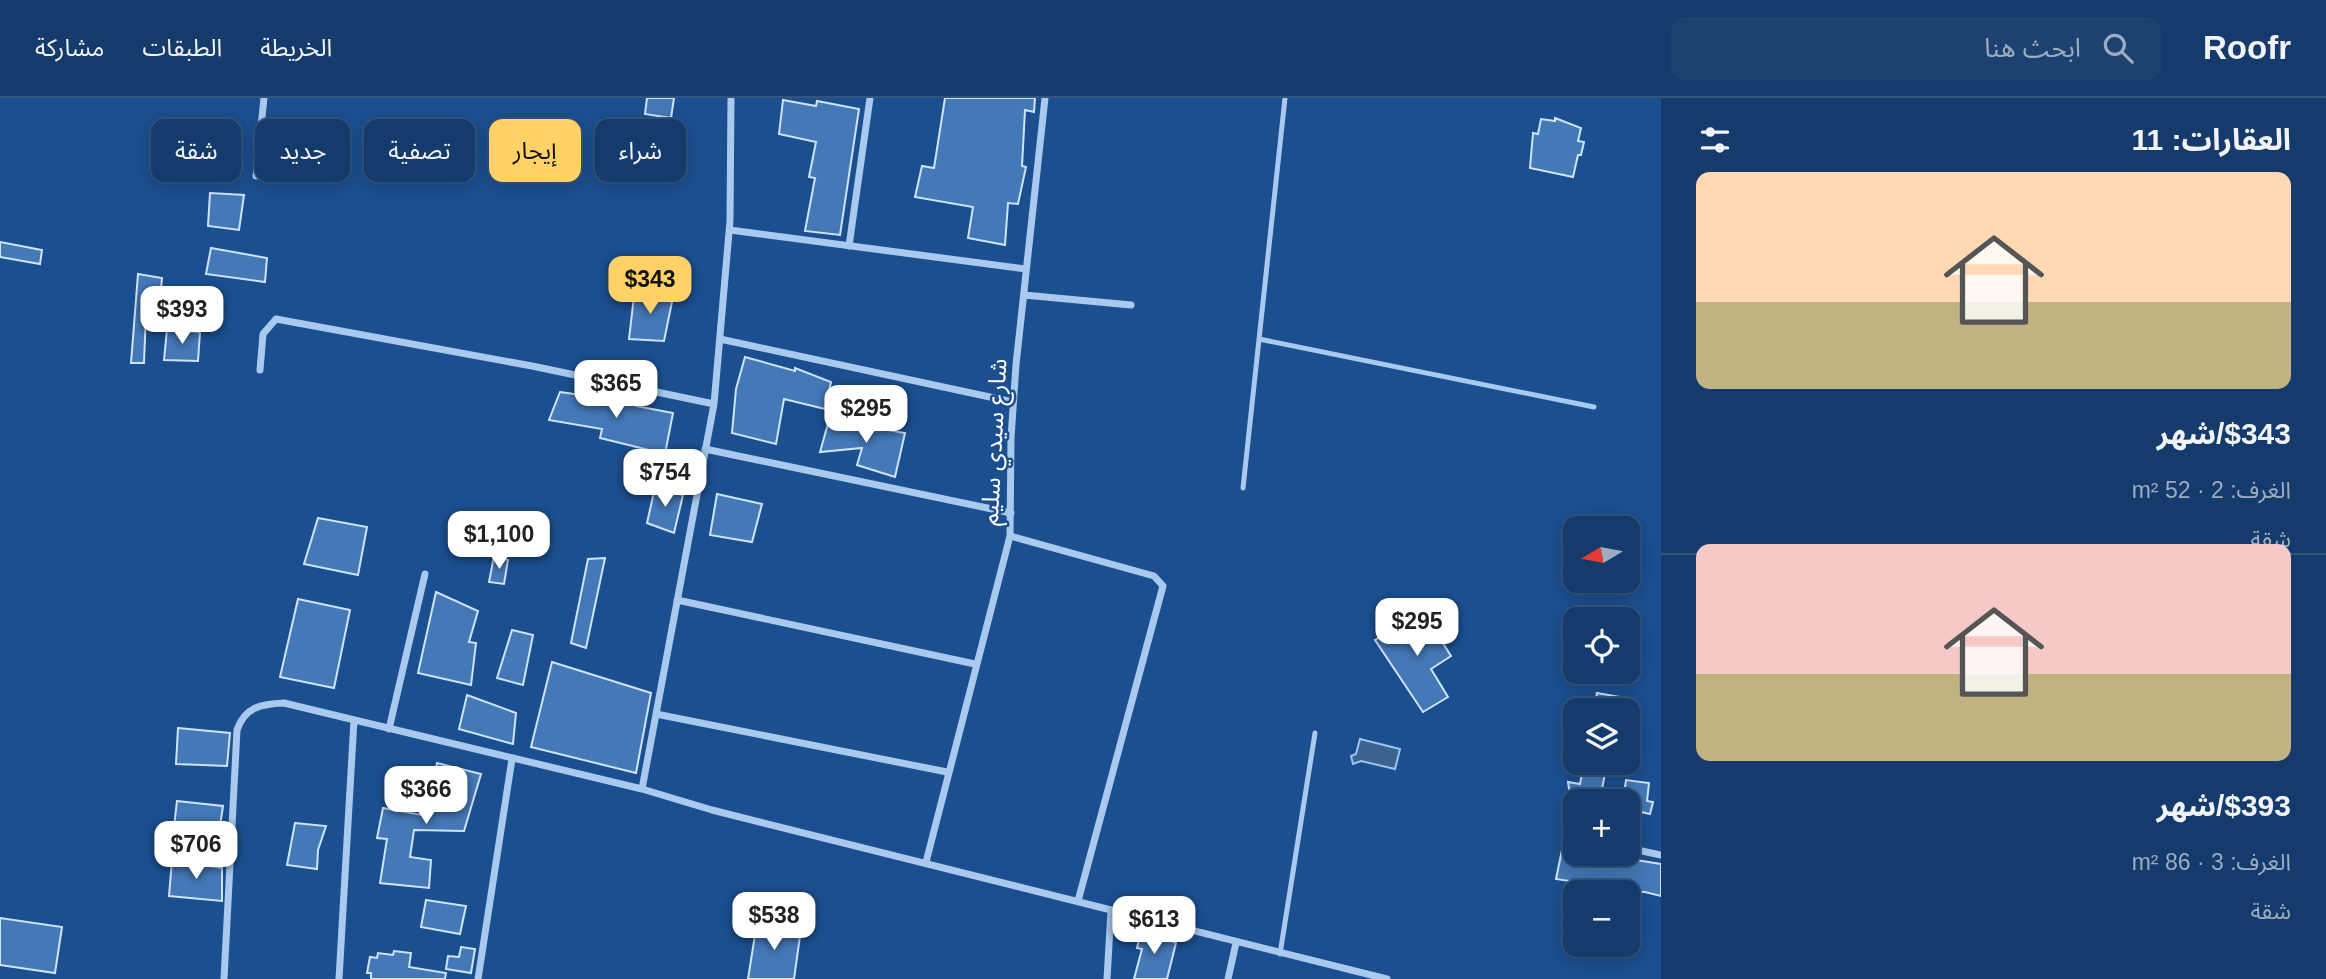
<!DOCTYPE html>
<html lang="ar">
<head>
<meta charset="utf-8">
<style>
	body { margin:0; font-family:Arial,"Noto Sans Arabic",sans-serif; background:#1d4271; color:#f1f3f6; direction:rtl; height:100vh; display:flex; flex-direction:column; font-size:26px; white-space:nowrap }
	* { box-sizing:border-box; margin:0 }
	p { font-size:23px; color:#9dadc1 }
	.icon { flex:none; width:38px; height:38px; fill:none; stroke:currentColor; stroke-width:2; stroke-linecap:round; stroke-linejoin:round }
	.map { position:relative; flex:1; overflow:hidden; direction:ltr }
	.panel { display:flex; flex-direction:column; background:#143b6b; width:665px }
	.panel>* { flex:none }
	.banner { position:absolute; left:21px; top:21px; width:665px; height:63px; direction:rtl; display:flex; gap:14px }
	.needle { width:46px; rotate:260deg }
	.tools { position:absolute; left:1563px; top:418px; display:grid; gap:14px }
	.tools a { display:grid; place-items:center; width:77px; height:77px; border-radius:14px; background:#143b6b; box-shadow:0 4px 18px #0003,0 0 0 2px #33557e; font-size:35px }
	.price { position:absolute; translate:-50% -60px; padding:0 16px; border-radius:14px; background:#fff; color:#222; font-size:23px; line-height:46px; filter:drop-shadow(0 2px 4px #0008) }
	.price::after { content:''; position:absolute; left:50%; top:42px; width:21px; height:16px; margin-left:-10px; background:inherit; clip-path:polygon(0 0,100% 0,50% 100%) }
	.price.on { background:#ffd166; color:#111 }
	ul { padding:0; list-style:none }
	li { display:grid; align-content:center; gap:14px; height:371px; padding:0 35px }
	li+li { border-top:2px solid #33557e }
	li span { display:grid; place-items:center; height:217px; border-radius:14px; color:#555 }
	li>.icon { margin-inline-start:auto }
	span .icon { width:126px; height:126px; fill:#fffc; stroke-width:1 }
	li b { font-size:30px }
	h2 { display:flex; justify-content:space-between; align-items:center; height:84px; padding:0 35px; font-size:30px }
	.tag { padding:0 24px; border-radius:14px; background:#143b6b; box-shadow:0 4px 18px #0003,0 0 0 2px #33557e; font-size:24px; line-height:63px }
	.tag.on { background:#ffd166; color:#111 }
	header { display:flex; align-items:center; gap:42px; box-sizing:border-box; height:98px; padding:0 35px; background:#143b6b; border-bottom:2px solid #33557e }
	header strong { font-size:33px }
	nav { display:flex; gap:38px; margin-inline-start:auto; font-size:24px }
	.search { width:490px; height:63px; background:#1d4271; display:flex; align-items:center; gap:18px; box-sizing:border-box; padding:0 24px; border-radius:14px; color:#9dadc1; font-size:26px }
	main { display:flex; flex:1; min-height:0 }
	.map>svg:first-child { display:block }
</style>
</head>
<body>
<header>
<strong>Roofr</strong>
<div class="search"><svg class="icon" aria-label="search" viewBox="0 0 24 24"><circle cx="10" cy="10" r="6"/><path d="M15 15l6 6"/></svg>ابحث هنا</div>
<nav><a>الخريطة</a><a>الطبقات</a><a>مشاركة</a></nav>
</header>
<main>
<section class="panel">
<h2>العقارات: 11<svg class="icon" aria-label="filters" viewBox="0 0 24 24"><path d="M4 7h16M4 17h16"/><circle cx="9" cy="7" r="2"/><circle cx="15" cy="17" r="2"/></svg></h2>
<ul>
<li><span style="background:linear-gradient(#ffd9b3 60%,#c2b280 0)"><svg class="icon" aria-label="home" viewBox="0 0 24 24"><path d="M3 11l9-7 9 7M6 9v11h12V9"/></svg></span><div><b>$343/شهر</b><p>الغرف: 2 · 52 m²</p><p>شقة</p></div></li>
<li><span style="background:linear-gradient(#f6c9c9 60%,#c2b280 0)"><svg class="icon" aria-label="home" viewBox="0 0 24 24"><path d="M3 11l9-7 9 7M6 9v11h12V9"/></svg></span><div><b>$393/شهر</b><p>الغرف: 3 · 86 m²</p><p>شقة</p></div></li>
</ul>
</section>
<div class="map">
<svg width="1661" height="881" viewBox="0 0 1661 881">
	<rect width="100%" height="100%" fill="#1b4f8f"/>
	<path fill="#3c6290" stroke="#9cc4f0" stroke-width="2" d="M1360,641L1400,651L1395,671L1361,663L1353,666L1351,658L1356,656Z"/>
	<path fill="#4478b7" stroke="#cfe3fa" stroke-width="2" d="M647,0H674L671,20L645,16Z
		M945,0H1035L1034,14L1025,12L1022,68L1026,69L1018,106L1008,105L1005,147L968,140L973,109L915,99L922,68L934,70Z
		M783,2L816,8L817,3L859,11L840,137L805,133L815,80L809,79L816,44L779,36Z
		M1555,20L1581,30L1578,43L1584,44L1581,57H1578L1573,79L1530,70L1533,35L1538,36L1541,21L1555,23Z
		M210,95L244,97L239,132L208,128Z
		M0,144L42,152L40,166L0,159Z
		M211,150L267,160L265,184L206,176Z
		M138,176L162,180L161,191L167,192L165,204H159L157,215L146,214L144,265H131Z
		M635,190L673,199L664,243L629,241Z
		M167,231L200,234L198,263L164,262Z
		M745,259L795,273V270L831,284L825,311L784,301L776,346L732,335L736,291Z
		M560,294L637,305L636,308L673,315L665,356L600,340L602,331L549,322Z
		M829,322L905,335L895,379L857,367L862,350L820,354Z
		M655,389L683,397L674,435L647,425Z
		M717,396L762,406L752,444L710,437Z
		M318,420L367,429L358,477L304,466Z
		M494,458L508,462L504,486L489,484Z
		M605,460L586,550L571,545L588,461Z
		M436,494L478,513L469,544L476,545L471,587L418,575Z
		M298,501L350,512L334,590L280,579Z
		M1422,512L1451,558L1431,571L1448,599L1423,614L1375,542Z
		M512,532L533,537L523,587L497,580Z
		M552,564L651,595L636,675L531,649Z
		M1597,595L1620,599L1617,612H1594Z
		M467,597L516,615L513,646L459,631Z
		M178,630L230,635L227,668L176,666Z
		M437,665L481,676L464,733L414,732L410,759L431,762L429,790L380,785L387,741L377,740L383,710L428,718Z
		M1584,665H1607L1602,691L1624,696L1626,682L1649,685L1647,703L1653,704L1650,716L1628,711V704H1571L1568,684L1580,686Z
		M177,703L223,708L218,742L173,737Z
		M295,725L326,728L318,752L317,771L287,767Z
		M1563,747L1575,749V756H1598L1661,766V798L1645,794H1575V824L1573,828L1562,825L1570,783L1556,781Z
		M172,762L222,770V803L169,798Z
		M426,802L466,808L460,836L421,829Z
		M0,820L62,829L55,875L0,867Z
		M757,824L801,831L794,881H748Z
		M1149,830L1162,833L1161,838L1176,845L1167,881H1134L1142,851L1137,850L1141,833L1148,835Z
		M461,849L475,851L471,875L446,871L448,858L459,859Z
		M394,853L411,855L409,869L446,875L445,881H371V875H367L370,859L377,860L378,855L393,857Z"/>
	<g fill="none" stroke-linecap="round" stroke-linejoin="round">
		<path stroke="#a9c9ee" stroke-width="5" d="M1259,241L1594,309
			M1243,390L1285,0
			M1280,856L1315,635"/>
		<path stroke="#a9c9ee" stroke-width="7" d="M731,0L730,123L714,306L642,691L712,712L1111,812L1107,881
			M256,78L264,0
			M730,132L1026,171
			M849,148L870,0
			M1024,197L1131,207
			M720,241L1013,304
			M260,272L263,236L276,221L532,268L714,306
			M705,351L1011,415
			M1010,438L1154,478L1163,488L1078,803
			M677,502L975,566
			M656,616L947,674
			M389,631L425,476
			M1572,738L1575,739
			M1628,750L1661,757
			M926,764L1010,438L1011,340L1016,267L1045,0
			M1111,812L1387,881
			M224,881L237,632C245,609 261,606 284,605L642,691
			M339,881L354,622
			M478,881L512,661
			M1228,881L1236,845"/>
	</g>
	<g text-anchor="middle" stroke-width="5" stroke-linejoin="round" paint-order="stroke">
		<g font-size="24" fill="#fff" stroke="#1b4f8f">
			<text transform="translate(994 344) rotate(-87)" y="8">شارع سيدي سليم</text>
		</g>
	</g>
</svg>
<div class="tools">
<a><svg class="needle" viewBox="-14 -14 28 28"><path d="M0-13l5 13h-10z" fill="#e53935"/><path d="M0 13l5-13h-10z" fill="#9dadc1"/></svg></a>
<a><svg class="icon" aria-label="locate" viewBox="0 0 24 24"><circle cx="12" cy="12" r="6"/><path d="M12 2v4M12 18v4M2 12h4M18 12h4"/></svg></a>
<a><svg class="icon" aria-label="layers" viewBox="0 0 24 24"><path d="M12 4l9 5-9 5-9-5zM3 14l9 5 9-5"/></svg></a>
<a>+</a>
<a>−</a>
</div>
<b class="price on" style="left:650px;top:218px">$343</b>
<b class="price" style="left:182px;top:248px">$393</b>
<b class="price" style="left:616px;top:322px">$365</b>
<b class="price" style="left:866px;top:347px">$295</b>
<b class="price" style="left:665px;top:411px">$754</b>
<b class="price" style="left:499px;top:473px">$1,100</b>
<b class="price" style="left:1417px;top:560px">$295</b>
<b class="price" style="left:426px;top:728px">$366</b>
<b class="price" style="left:196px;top:783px">$706</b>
<b class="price" style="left:774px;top:854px">$538</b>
<b class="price" style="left:1154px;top:858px">$613</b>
<div class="banner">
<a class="tag">شراء</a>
<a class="tag on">إيجار</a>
<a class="tag">تصفية</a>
<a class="tag">جديد</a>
<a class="tag">شقة</a>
</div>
</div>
</main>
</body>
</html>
